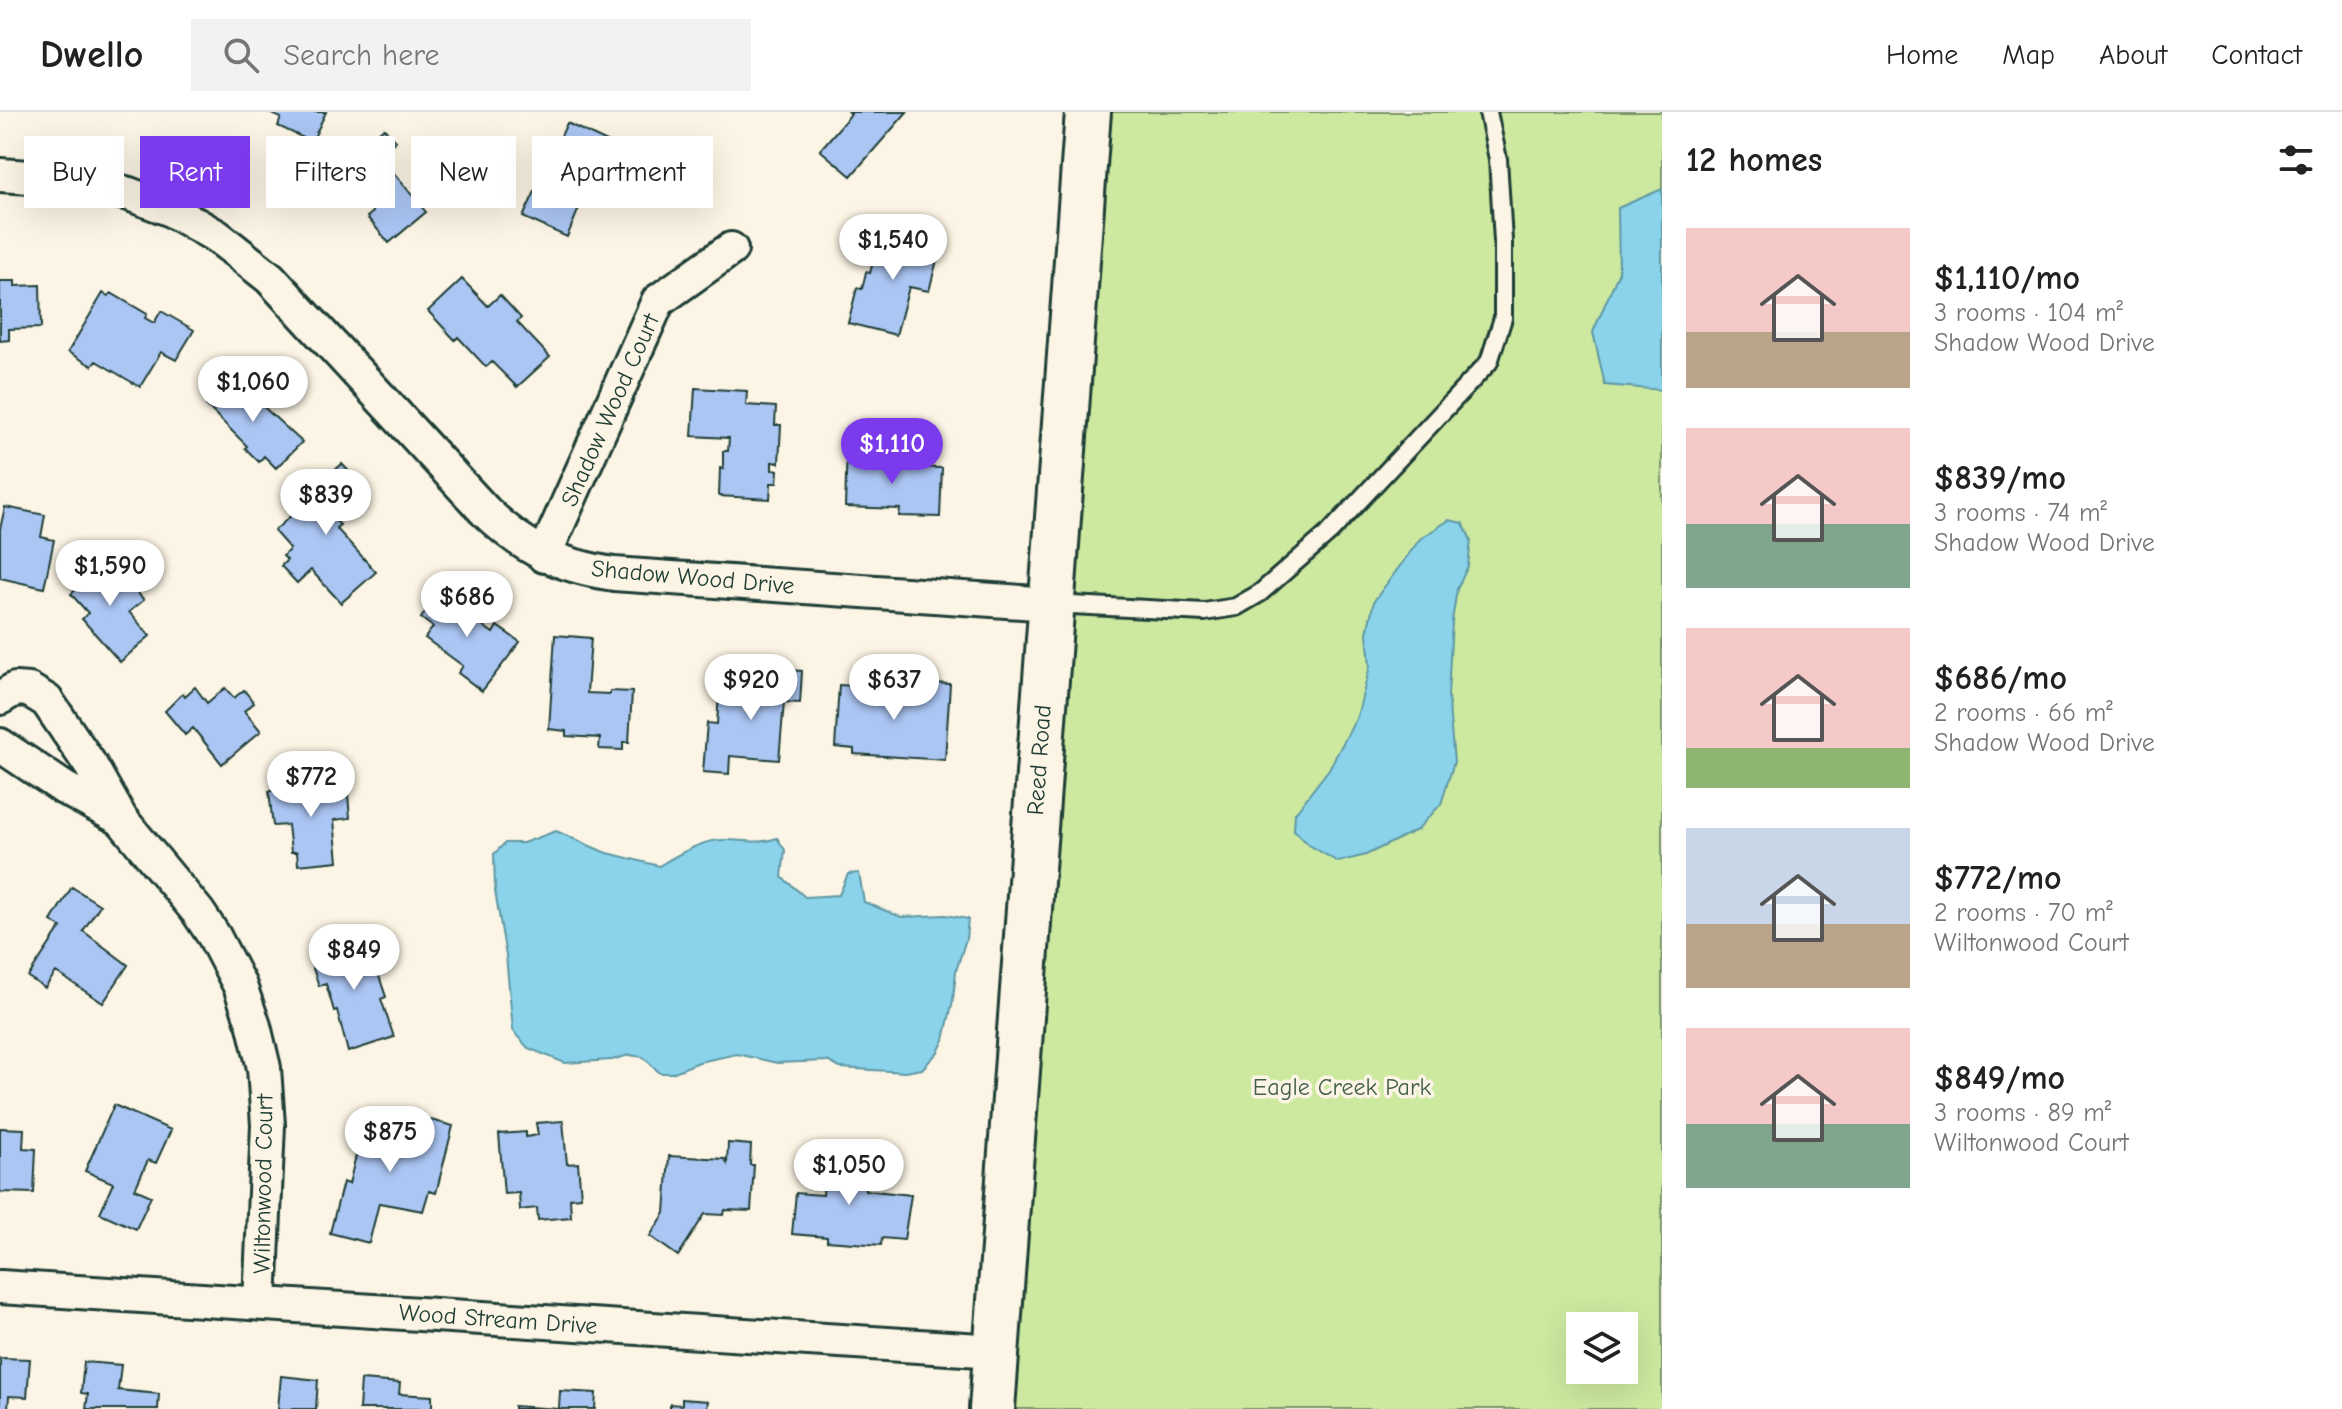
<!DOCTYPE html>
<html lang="en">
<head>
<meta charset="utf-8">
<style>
	body { margin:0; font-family:"Comic Neue",sans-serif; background:#f2f2f2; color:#222; height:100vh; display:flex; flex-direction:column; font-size:30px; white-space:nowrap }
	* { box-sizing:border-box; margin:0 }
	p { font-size:26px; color:#767676 }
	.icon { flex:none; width:44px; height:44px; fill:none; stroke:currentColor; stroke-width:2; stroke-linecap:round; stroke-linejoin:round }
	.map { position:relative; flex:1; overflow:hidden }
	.side { display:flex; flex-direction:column; background:#fff; width:680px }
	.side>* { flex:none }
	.guide { position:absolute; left:24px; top:24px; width:760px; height:72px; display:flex; gap:16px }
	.tools { position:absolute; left:1566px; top:1200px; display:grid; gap:16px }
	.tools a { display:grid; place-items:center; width:72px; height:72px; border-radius:0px; background:#fff; box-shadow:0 8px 32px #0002; font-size:40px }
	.price { position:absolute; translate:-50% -68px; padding:0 18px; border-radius:28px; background:#fff; color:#222; font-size:26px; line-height:52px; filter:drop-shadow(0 2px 4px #0008) }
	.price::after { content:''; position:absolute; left:50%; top:48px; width:24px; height:18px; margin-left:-12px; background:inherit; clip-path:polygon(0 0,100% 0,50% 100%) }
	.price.current { background:#7c3aed; color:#fff }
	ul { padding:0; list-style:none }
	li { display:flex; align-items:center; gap:24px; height:200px; padding:0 24px }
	li span { display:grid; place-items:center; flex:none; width:224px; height:160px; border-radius:0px; color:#555 }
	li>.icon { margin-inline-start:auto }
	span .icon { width:96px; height:96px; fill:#fffc; stroke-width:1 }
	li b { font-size:34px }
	h2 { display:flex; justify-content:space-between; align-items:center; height:96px; padding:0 24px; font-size:34px }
	.chip { padding:0 28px; border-radius:0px; background:#fff; box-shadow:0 8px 32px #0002; font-size:28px; line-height:72px }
	.chip.current { background:#7c3aed; color:#fff }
	header { display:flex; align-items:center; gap:48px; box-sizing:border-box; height:112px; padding:0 40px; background:#fff; border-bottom:2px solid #e0e0e0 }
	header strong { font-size:38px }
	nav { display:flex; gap:44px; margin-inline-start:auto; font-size:28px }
	.search { width:560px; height:72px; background:#f2f2f2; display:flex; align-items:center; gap:20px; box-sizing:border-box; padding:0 28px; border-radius:0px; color:#767676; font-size:30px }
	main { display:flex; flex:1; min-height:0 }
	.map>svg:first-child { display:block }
</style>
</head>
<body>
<header>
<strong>Dwello</strong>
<div class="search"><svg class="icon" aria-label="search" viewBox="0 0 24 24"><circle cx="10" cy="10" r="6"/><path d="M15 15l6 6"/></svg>Search here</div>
<nav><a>Home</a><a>Map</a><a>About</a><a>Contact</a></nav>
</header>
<main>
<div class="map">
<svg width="1662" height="1297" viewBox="0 0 1662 1297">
	<rect width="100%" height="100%" fill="#fcf5e5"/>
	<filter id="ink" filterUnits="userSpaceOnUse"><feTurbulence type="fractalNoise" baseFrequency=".0125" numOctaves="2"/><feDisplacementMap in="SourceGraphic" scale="16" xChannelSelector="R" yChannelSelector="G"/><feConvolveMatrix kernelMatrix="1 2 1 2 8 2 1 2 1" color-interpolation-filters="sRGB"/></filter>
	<g filter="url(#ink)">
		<path fill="#cde9a0" stroke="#76936a" stroke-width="2" fill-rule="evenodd" d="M1094,0H1662V1297H998ZM1580,1214H1624V1258H1580Z"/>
		<path fill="#8ad3eb" stroke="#5f97a2" stroke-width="2" d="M1662,77V278L1605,273L1593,220L1619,160L1618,96Z
			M1449,408L1463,411L1471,428L1468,454L1457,477L1452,509L1448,583L1454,650L1441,692L1417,718L1366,743L1338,750L1309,733L1294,718L1295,701L1329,657L1357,605L1370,554L1367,521L1374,489L1420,427Z
			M556,719L604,740L659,754C675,744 694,733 712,729C733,725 756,734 777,726L785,738L782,765L805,785L839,783L848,762L859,761L864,790L901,805L946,803L968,807L966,827L956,859L953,888L944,928L938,940L922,957L905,960L840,956L827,949L777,951L737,942L699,950L672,961H660L643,945L629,943L612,948L565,951L528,936L517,924L513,918L506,844L495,779L494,742L505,731H523Z"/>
		<path fill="#acc6f4" stroke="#1f3d34" stroke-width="2" d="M267,0H326L312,30L278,14L281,6Z
			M849,0H907L851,64L820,38L851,2Z
			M567,11L624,38L612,63L607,60L600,75L590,70L567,125L523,105Z
			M384,16L396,29L379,43L426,100L389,131L367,105L373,100L362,86L359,88L347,75L351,71L337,55Z
			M881,120L940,136L929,179L909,175L896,223L848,211L857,176L862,177L866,160L870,161Z
			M462,167L488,194L500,183L521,206L517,210L550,245L517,275L492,250L486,255L458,225L455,228L428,199Z
			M0,169H15V174L40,173L41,216L9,217V228L0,229Z
			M103,181L108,184L111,181L147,202L145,206L154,211L161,199L194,218L176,248L161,240L140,275L96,249L92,254L68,240Z
			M232,266L302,330L276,356L264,344L259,350L245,336L247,334L206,293Z
			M695,276L747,279L746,293L776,295L775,313H781L779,351L772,350V358H778L777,371H771L770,387L719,384L720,356L723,357V339H728L729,326L692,324Z
			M847,334L873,335L872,354L942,356L940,405L899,404L900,397L845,395Z
			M342,352L367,379L335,408L340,413L336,416L376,460L341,491L311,458L297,471L281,454L287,448L283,444L290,437L274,419L294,401L291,398Z
			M5,395L45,403L41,425L54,428L44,476L0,466V417Z
			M100,442L109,453L111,451L144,488L129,500L150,524L120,550L82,507L88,501L71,482L84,470L77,462Z
			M445,473L471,491L464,500L493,521L497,514L520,530L482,579L458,561L463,554L425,526L433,515L421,506Z
			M555,523L591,526L587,581L610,582V579L632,580L629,630H623V638L599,637L600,626L566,624V619L549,617Z
			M763,556L802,559L800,591L784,590L779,648L730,644L729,662L703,660L707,611L717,612L719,581L762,584Z
			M912,570L950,572L945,648L854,642V637L835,635L839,573L871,575L870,585L884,586V589L911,591Z
			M195,575L207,591L225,576L234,586L244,578L254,591L244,599L261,619L222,652L193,616L185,623L165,599L183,581L185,584Z
			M347,671L350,706L334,708L338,749L298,753L297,740H291L288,713L273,714L269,679Z
			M72,775L100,793L83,819L128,853L103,891L56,860L45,876L28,865L61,815L51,809Z
			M358,826L361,834L368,831L386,885L381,887L394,925L348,940L337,898L334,899L326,872L319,874L308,842Z
			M114,993L171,1018L156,1051L148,1048L135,1077L151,1084L136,1117L100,1101L113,1071L85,1059Z
			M384,998L409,1005L402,1031L420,1035L427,1007L453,1014L436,1081L429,1079L423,1099L379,1091L369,1131L330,1121L343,1070L349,1072L363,1015L378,1019Z
			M563,1009L567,1052L578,1051L581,1085L570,1086L571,1105L538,1108L537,1096L520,1098L519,1081L504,1082L499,1022L526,1020V1025L538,1023L536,1011Z
			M0,1016L24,1017L23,1036L36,1037L34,1081L0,1080Z
			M728,1031L751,1033L750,1053H754L751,1099L725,1098L724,1103L705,1102L678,1144L650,1124L665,1101L669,1044L725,1047L727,1051Z
			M810,1046L868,1051L865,1078L911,1083L904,1128L882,1126L881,1133L827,1129V1125L792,1122L796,1081L823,1083L824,1069L808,1067Z
			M0,1246L30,1247L27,1285L9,1284L8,1297H0Z
			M84,1250L121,1253L118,1278L159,1282L158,1297H86L88,1282L81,1281Z
			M281,1264L318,1268L316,1297H278Z
			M361,1268L400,1271L399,1282L432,1284V1297H359Z
			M560,1279L596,1281L595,1297H514V1294L559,1297Z
			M682,1287L708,1289L707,1297H670V1292L682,1293Z"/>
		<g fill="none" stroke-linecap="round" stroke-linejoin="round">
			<defs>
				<path id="lane" d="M1053,492L1204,500L1236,495L1260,481L1330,420L1489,250L1503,206V129L1498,47L1488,0"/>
				<path id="street" d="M0,63L75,68L129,82L169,97L218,125L270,166L485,399C525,438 560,454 614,462L1051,492
					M544,444L658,189L731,137
					M0,586L15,577L29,578L47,589L91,654L121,707L198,800L214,824L240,874L254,914L264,956L268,1013L260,1191
					M0,633L64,676L121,707
					M0,1175L996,1239"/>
				<path id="secondary" d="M992,1297L1088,0"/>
			</defs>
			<use href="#lane" stroke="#1f3d34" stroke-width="22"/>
			<use href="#street" stroke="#1f3d34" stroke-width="38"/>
			<use href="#secondary" stroke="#1f3d34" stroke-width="50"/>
			<use href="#lane" stroke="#fcf5e5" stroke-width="16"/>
			<use href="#street" stroke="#fcf5e5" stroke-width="32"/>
			<use href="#secondary" stroke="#fcf5e5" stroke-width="44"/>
		</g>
	</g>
	<g text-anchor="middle" stroke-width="7" stroke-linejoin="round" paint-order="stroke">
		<g font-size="24" fill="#1f3d34" stroke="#fcf5e5">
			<text transform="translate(610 298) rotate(-66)" y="8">Shadow Wood Court</text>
			<text transform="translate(693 465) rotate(5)" y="8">Shadow Wood Drive</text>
			<text transform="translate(1039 648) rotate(-86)" y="8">Reed Road</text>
			<text transform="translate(263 1072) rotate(-89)" y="8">Wiltonwood Court</text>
			<text transform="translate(498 1207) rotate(4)" y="8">Wood Stream Drive</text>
		</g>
		<g font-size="24" fill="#425f4a" stroke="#fcf5e5">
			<text x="1342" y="983">Eagle Creek Park</text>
		</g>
	</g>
</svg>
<div class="tools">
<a><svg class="icon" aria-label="layers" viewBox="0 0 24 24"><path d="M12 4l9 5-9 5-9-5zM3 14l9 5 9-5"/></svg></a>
</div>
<b class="price" style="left:893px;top:170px">$1,540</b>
<b class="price" style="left:253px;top:312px">$1,060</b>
<b class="price current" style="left:892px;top:374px">$1,110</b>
<b class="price" style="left:326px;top:425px">$839</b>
<b class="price" style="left:110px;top:496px">$1,590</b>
<b class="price" style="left:467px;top:527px">$686</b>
<b class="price" style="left:751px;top:610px">$920</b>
<b class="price" style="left:894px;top:610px">$637</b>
<b class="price" style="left:311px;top:707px">$772</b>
<b class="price" style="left:354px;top:880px">$849</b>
<b class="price" style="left:390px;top:1062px">$875</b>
<b class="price" style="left:849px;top:1095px">$1,050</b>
<div class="guide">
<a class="chip">Buy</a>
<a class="chip current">Rent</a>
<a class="chip">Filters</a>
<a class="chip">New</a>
<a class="chip">Apartment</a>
</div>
</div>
<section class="side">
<h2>12 homes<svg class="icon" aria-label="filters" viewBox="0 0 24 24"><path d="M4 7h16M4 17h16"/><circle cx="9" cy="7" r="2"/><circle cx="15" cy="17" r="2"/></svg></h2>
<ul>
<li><span style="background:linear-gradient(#f6c9c9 65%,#b9a48a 0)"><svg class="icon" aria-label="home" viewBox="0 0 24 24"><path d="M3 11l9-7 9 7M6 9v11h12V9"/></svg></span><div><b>$1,110/mo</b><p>3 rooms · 104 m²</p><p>Shadow Wood Drive</p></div></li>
<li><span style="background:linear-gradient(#f6c9c9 60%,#7fa58c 0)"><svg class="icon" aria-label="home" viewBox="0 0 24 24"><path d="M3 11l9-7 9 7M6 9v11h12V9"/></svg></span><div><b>$839/mo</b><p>3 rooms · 74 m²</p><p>Shadow Wood Drive</p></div></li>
<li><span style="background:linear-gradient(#f6c9c9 75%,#8fb573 0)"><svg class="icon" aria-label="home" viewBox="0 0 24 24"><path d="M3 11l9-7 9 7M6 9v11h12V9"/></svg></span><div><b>$686/mo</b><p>2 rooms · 66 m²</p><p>Shadow Wood Drive</p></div></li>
<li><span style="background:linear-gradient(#c9d6e8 60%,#b9a48a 0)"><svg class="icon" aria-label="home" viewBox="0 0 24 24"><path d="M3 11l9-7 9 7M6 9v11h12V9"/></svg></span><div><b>$772/mo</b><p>2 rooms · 70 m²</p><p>Wiltonwood Court</p></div></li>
<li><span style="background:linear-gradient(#f6c9c9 60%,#7fa58c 0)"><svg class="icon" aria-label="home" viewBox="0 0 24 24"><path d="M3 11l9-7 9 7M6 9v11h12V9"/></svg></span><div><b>$849/mo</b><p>3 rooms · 89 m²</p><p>Wiltonwood Court</p></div></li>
</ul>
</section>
</main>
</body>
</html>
